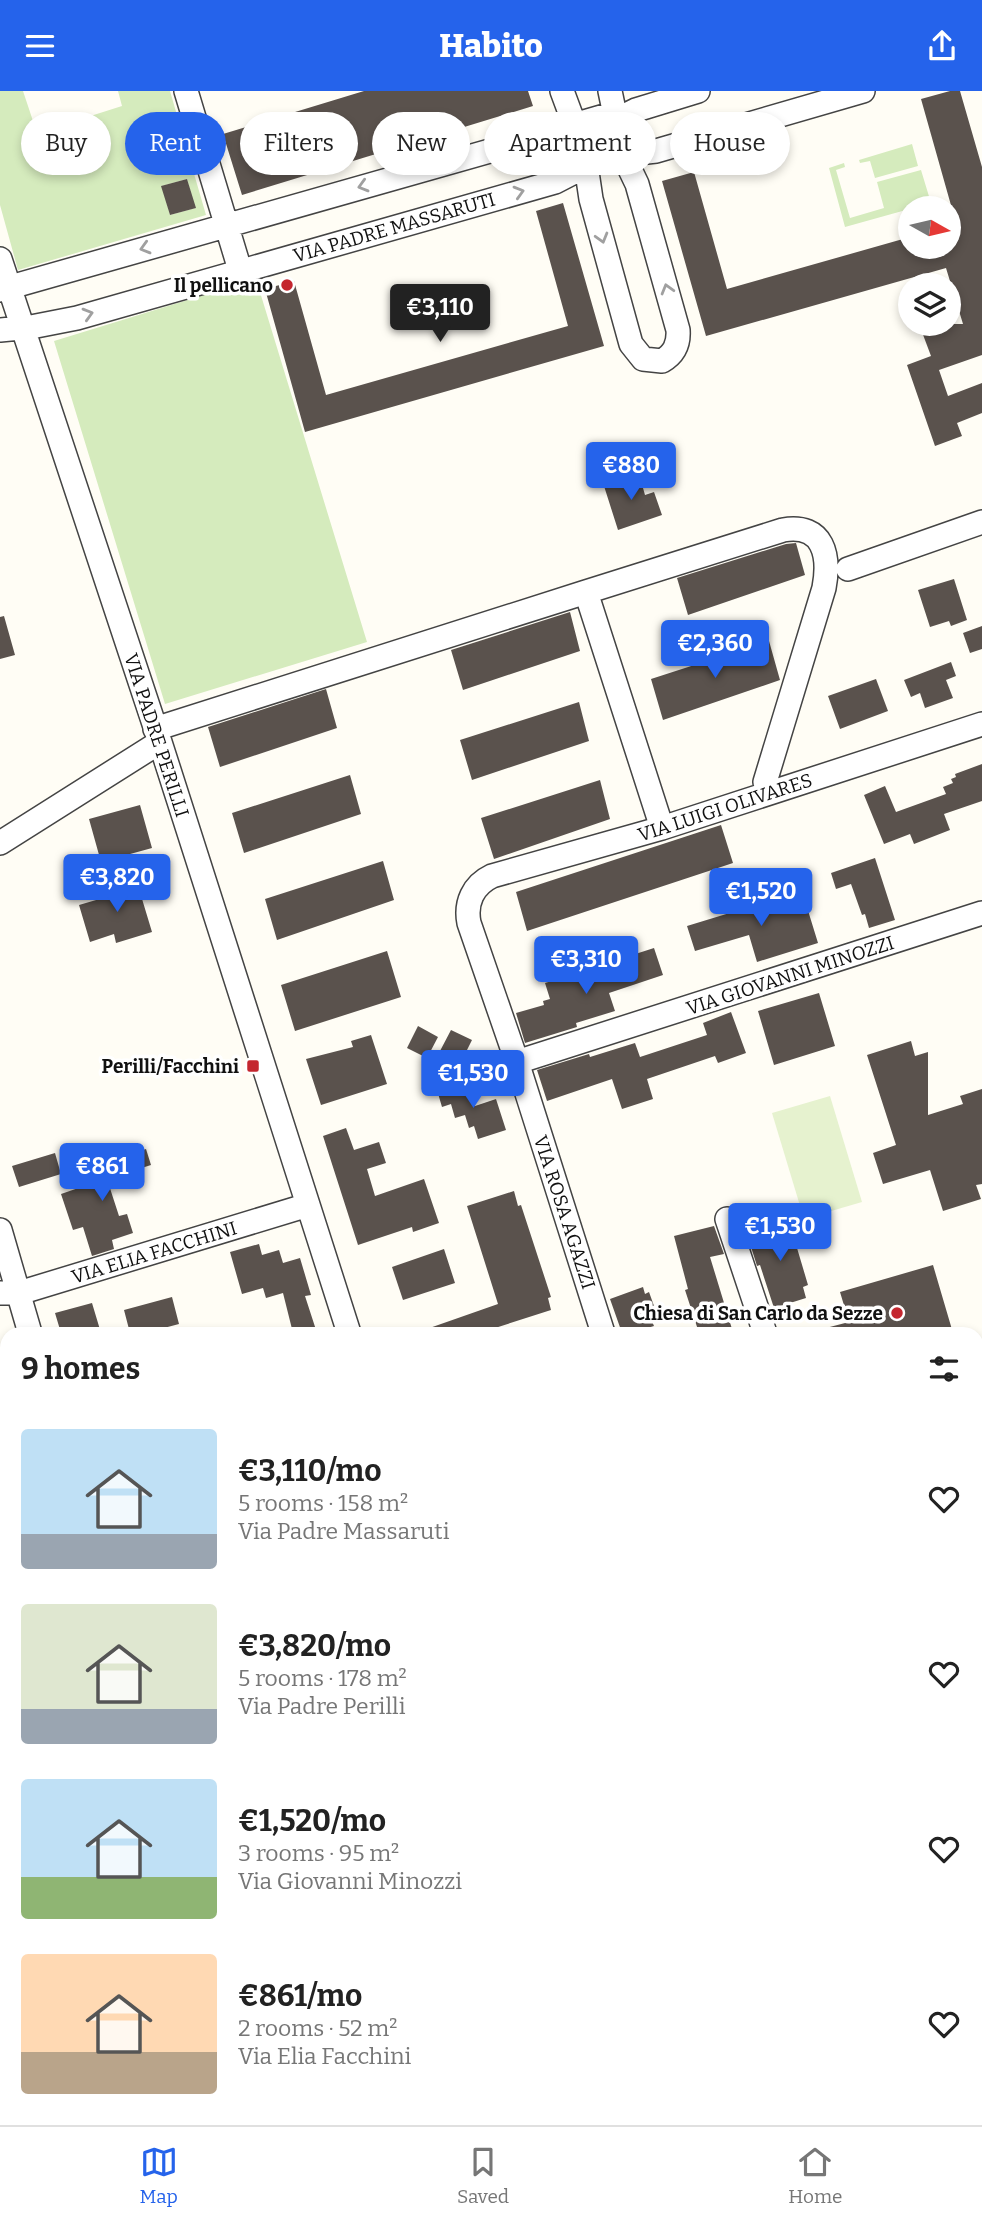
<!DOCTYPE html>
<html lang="en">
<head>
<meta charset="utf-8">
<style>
	body { margin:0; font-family:Bitter,serif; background:#f6f6f6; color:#222; height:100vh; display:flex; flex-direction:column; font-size:26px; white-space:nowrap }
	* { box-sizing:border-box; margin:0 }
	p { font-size:23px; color:#767676 }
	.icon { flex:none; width:38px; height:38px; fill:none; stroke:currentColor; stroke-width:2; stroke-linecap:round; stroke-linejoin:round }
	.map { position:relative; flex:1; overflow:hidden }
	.sheet { position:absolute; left:0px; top:1236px; width:984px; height:800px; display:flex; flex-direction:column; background:#fff; border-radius:21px 21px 0 0; box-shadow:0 4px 10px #0003 }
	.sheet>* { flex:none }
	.hud { position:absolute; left:21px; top:21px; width:942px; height:63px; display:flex; gap:14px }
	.needle { width:46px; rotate:98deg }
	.tools { position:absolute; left:898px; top:105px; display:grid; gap:14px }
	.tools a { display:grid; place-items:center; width:63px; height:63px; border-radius:50%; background:#fff; box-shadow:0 4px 10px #0003; font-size:35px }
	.price { position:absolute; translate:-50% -60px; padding:0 16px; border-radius:7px; background:#2563eb; color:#fff; font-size:23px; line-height:46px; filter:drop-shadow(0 2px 4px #0008) }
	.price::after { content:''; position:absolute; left:50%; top:42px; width:21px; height:16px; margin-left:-10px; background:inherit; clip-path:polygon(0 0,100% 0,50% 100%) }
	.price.current { background:#222; color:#fff }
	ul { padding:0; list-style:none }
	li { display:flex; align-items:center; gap:21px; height:175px; padding:0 21px }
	li span { display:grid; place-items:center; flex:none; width:196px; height:140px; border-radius:7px; color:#555 }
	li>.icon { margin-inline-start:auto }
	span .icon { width:84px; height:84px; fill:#fffc; stroke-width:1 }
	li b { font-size:30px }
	h2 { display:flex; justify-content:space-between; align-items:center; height:84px; padding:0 21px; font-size:30px }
	.chip { padding:0 24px; border-radius:32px; background:#fff; box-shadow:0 4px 10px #0003; font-size:24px; line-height:63px }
	.chip.current { background:#2563eb; color:#fff }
	header { display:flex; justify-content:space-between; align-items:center; height:91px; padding:0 21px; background:#2563eb; color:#fff; font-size:32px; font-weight:800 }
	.tab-bar { display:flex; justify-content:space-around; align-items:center; height:98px; border-top:2px solid #e0e0e0; background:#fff; font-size:19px; color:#767676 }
	.tab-bar a { display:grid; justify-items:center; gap:4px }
	.tab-bar .current { color:#2563eb }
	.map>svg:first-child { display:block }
</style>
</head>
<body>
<header><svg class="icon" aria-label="menu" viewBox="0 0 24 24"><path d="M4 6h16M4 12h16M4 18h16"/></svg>Habito<svg class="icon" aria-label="share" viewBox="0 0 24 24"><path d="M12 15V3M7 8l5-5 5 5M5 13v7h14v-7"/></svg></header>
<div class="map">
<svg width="982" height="2034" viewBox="0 0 982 2034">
	<rect width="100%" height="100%" fill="#fffdf5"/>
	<path fill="#d5ebbd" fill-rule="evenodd" d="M0,0H23L37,42L122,15L118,0H170L206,124L18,179L0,114ZM187,88L195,117L170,124L162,95Z
		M912,53L918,75L875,87L870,70L860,72L859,69Z
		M844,72L845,76L836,79L850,127L884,117L877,91L921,79L931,112L845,136L829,77Z
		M256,188L367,551L165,613L54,250Z
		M977,1833L982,1852V2034H581L579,2028H976Z"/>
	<path fill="#e6f2cf" d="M830,1005L862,1111L804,1128L772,1022Z"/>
	<path fill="#5a524d" d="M364,0H528L533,15L242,104L223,43Z
		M950,0H960L982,76V264L939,279L948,305L982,292V322L957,332L962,345L935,355L907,274L931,265L919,233H963L946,177L706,245L662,90L694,81L727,198L910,146V156H948V135L956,132L921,8Z
		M187,88L196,117L170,124L161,95Z
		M563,112L604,255L305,341L265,198L294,190L326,304L568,235L536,120Z
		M639,383L645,404L654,401L662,424L618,439L604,395Z
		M796,452L805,484L688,524L677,487L786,453Z
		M954,488L967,529L951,535L949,530L930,536L918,499Z
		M570,521L580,560L463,599L451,559Z
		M4,525L15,564L0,568V526Z
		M982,535V558L970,562L963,542Z
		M769,550L780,589L663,629L651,588Z
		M951,571L956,585L946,589L953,607L925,617L920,602L911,606L904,589Z
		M876,588L888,620L840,638L828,605Z
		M326,598L337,637L220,676L208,636Z
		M579,611L589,650L472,689L460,649Z
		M982,673V710L944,723L950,739L914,753L910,743L884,753L864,704L885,695L896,721L946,703L943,696L953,692L951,688L956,686L955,683Z
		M350,684L361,723L244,762L232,722Z
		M600,689L610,728L494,768L481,727Z
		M140,714L152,757L101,771L89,728Z
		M721,734L733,772L527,840L516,801Z
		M875,767L895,829L869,837L865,823L862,824L851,793L836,798L831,782Z
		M383,770L394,809L277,849L265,808Z
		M136,788L152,841L116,852L114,843L90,851L79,814L103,807L101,799Z
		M802,800L818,852L757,871L749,844L695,860L687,835Z
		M654,857L663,884L609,902L615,920L576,932L577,936L525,952L516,922L544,914L543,910L550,908L545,892L562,887L563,890L624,870L623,867Z
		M387,860L401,906L295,940L281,894Z
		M819,902L835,955L774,974L758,920Z
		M731,921L746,962L718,972L715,965L647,988L653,1008L622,1018L612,988L547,1010L537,979L589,963L590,966L635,952L640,966L707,944L703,932Z
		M418,935L438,946L427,967L407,957Z
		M451,939L472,949L461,971L440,960Z
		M371,944L387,993L321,1014L306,968L353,956L351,950Z
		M911,950L915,965L928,961V1024L963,1013L960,1005L982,998V1093L976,1094L981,1108L943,1120L930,1079L883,1093L873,1062L896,1054L867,964Z
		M467,989L475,1015L496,1008L506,1039L478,1048L474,1035L469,1037L465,1024L455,1027L451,1013L442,1016L437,999Z
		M346,1037L354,1059L379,1051L386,1072L367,1078L375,1105L424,1088L439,1132L413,1141L412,1136L358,1154L323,1045Z
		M146,1058L151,1074L107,1088L119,1125L127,1123L133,1142L112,1149L114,1158L92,1165L83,1136L73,1139L61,1103L93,1092L88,1077Z
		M55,1062L61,1083L19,1096L12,1075Z
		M514,1100L518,1115L521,1114L551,1206L548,1207L551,1219L492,1238L494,1242H421V1240L498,1213L467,1115Z
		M789,1130L808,1194L803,1196L806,1207L774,1217L760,1174L757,1175L747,1143Z
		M714,1135L724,1163L710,1166L732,1238L717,1242H699L685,1199L688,1198L674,1145Z
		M259,1153L262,1164L279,1159L283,1172L300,1167L311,1204L305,1205L317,1242H293L283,1202L266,1207L263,1197L242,1203L230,1161Z
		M444,1158L455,1192L403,1209L392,1176Z
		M933,1174L953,1242H822V1238L849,1231L840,1201Z
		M643,1196L645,1203L649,1201L658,1226L651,1228L654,1235L631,1242H622L610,1208Z
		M172,1206L179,1233L145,1242H130L124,1219Z
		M92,1212L101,1242H61L55,1222Z"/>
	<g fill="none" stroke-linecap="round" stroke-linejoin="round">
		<defs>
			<path id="minor" d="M186,0L240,179
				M562,0L575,35
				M610,0L615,24
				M620,27L636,19L698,0
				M629,63L656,60L863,0
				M582,77L571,44L577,33L608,24L617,25L623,34L629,63
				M587,81L591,108L631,253L643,268L662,270C674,263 679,253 678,239L637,93L626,70
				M0,168L160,651L349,1242
				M0,199L546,44L571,41
				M0,239L31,236L77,227L555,91L582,77
				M848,478L982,431
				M586,501L783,439C824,432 830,465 824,497L765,691
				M155,638L586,501L662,737
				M0,752L160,651
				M517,971L982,822
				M727,1128L765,1242
				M0,1139L30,1242
				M0,1202H19L308,1114
				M603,1242L517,971L469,832C465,812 473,794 492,785L662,737L982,633
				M976,1308L982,1307
				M0,1602L7,1600
				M976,1691L982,1689
				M976,1750L982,1770
				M265,2028L267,2034
				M307,2028L309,2034
				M40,2034L59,2028"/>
		</defs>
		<use href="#minor" stroke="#444" stroke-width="26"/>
		<use href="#minor" stroke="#fff" stroke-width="23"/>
	</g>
	<defs><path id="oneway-chevron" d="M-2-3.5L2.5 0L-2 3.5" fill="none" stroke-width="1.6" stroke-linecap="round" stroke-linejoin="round" transform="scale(1.75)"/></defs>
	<g stroke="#a0a0a0">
		<use href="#oneway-chevron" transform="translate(363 95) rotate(164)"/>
		<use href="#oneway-chevron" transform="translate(519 101) rotate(-16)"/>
		<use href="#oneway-chevron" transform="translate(602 147) rotate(74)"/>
		<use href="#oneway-chevron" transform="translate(145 157) rotate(164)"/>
		<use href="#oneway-chevron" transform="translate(667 198) rotate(-106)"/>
		<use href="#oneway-chevron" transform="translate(88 223) rotate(-16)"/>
	</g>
	<g fill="#c4262e" stroke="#fff" stroke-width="2.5">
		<circle cx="287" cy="194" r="7"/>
		<rect x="246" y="968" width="14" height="14" rx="3.5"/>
		<circle cx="897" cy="1222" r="7"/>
	</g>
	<g text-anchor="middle" stroke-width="7" stroke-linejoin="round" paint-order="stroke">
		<g font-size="19" fill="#111" stroke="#fff">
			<text transform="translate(394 136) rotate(-16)" y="7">VIA PADRE MASSARUTI</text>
			<text transform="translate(157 644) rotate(72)" y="7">VIA PADRE PERILLI</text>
			<text transform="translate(725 716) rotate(-18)" y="7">VIA LUIGI OLIVARES</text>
			<text transform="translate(790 884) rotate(-18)" y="7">VIA GIOVANNI MINOZZI</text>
			<text transform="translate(565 1121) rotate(72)" y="7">VIA ROSA AGAZZI</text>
			<text transform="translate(154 1161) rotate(-17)" y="7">VIA ELIA FACCHINI</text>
		</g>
		<g font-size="19" font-weight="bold" fill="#111" stroke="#fff" text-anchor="end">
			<text x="273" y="201">Il pellicano</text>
			<text x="239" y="982">Perilli/Facchini</text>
			<text x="883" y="1229">Chiesa di San Carlo da Sezze</text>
		</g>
	</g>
</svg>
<div class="tools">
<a><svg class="needle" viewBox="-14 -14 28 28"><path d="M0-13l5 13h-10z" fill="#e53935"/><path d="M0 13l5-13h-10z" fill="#767676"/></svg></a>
<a><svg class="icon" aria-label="layers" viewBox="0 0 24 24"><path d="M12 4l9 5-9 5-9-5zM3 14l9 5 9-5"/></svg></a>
</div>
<b class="price current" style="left:440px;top:253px">€3,110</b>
<b class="price" style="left:631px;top:411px">€880</b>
<b class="price" style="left:715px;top:589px">€2,360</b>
<b class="price" style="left:117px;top:823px">€3,820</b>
<b class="price" style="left:761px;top:837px">€1,520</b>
<b class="price" style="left:586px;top:905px">€3,310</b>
<b class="price" style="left:473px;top:1019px">€1,530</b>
<b class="price" style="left:102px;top:1112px">€861</b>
<b class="price" style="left:780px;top:1172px">€1,530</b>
<div class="hud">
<a class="chip">Buy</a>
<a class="chip current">Rent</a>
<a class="chip">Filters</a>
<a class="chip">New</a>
<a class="chip">Apartment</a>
<a class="chip">House</a>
</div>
<section class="sheet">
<h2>9 homes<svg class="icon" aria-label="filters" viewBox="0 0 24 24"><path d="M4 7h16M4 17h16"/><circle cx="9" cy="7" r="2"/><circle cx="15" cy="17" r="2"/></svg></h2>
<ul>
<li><span style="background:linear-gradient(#bfe0f5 75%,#9aa5b1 0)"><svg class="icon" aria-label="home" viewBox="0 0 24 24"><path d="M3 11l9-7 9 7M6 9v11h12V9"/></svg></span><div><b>€3,110/mo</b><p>5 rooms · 158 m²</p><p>Via Padre Massaruti</p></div><svg class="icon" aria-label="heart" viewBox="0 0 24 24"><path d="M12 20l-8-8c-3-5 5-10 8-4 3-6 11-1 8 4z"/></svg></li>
<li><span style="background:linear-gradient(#dfe7d0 75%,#9aa5b1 0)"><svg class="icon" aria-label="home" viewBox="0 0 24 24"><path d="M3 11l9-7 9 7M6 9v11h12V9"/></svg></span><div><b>€3,820/mo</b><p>5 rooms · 178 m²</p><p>Via Padre Perilli</p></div><svg class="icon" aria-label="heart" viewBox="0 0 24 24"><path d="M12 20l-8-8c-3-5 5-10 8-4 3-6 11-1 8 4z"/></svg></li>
<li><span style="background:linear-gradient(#bfe0f5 70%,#8fb573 0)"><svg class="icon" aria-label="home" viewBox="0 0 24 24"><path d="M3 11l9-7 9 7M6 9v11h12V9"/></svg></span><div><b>€1,520/mo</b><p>3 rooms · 95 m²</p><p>Via Giovanni Minozzi</p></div><svg class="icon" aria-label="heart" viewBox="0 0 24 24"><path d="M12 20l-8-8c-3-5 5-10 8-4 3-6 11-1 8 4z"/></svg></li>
<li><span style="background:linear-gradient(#ffd9b3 70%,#b9a48a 0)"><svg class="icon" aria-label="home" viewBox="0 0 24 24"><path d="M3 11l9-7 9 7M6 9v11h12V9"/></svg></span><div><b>€861/mo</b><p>2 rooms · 52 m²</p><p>Via Elia Facchini</p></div><svg class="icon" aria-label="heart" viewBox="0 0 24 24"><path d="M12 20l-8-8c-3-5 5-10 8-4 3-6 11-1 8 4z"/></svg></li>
</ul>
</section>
</div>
<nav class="tab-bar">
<a class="current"><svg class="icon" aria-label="map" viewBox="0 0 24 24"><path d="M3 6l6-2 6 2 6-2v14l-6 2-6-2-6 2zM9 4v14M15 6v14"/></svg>Map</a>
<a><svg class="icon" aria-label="saved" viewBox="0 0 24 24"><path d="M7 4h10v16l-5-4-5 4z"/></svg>Saved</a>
<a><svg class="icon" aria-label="home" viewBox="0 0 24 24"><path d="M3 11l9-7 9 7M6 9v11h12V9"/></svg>Home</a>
</nav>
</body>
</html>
